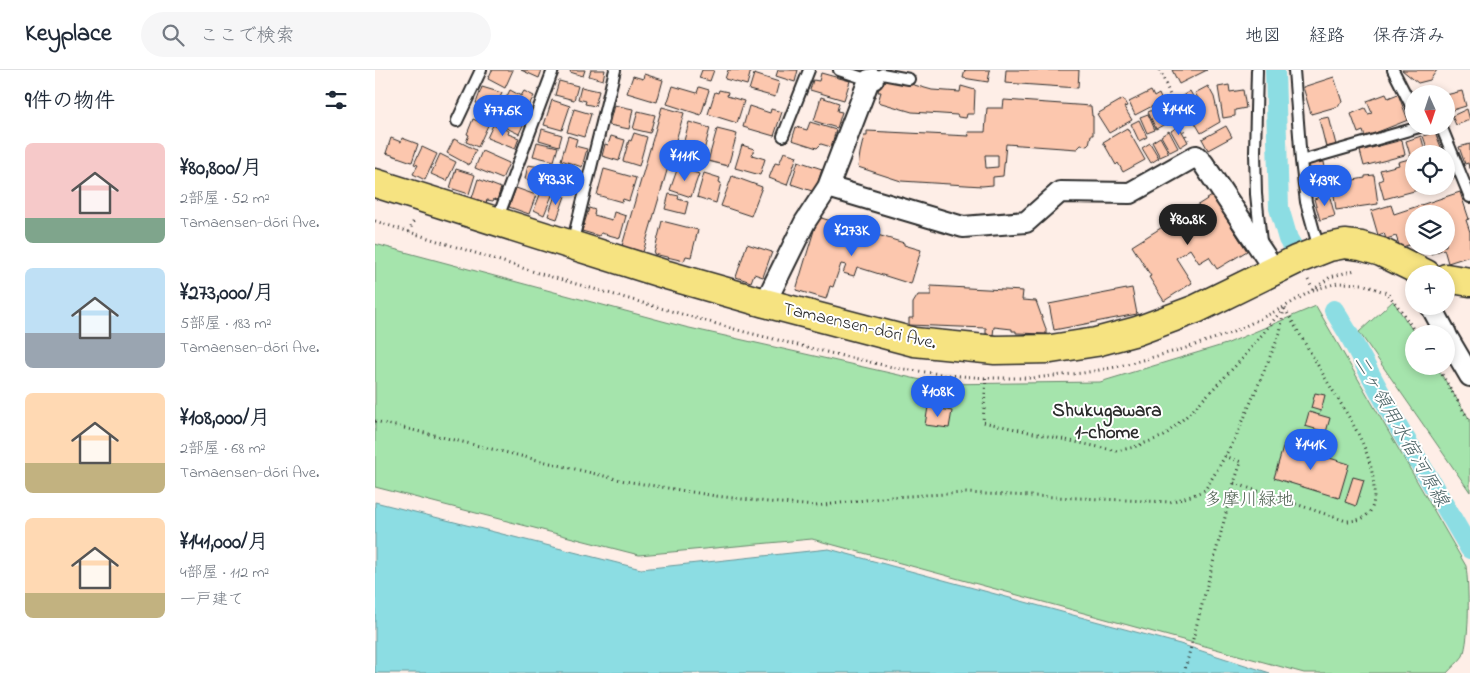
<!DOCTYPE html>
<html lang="ja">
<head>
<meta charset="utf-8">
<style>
	body { margin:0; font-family:"Indie Flower","Klee One",sans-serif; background:#f6f6f7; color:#1f2937; height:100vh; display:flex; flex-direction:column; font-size:19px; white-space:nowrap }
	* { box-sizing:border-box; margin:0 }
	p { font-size:16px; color:#747a83 }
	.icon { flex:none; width:28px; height:28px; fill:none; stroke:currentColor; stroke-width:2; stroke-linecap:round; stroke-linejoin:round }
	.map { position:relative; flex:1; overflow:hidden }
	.drawer { display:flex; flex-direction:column; background:#fff; width:375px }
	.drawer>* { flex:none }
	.needle { width:32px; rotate:177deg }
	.buttons { position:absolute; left:1030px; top:15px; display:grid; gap:10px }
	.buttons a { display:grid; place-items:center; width:50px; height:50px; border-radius:50%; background:#fff; box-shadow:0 2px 8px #0003; font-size:25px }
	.price { position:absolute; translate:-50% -42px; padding:0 11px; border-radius:18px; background:#2563eb; color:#fff; font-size:16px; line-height:32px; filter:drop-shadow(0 1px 2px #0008) }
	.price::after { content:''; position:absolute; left:50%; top:30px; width:15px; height:11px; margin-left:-8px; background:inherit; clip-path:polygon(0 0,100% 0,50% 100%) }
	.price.selected { background:#222; color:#fff }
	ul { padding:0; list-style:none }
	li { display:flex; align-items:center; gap:15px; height:125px; padding:0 25px }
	li span { display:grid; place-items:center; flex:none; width:140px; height:100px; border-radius:8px; color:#555 }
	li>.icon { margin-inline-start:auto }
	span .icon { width:60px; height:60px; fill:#fffc; stroke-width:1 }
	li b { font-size:21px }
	h2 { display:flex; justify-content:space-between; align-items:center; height:60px; padding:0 25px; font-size:21px }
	header { display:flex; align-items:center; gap:30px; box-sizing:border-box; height:70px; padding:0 25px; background:#fff; border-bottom:1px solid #e0e1e3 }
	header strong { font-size:24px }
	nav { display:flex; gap:28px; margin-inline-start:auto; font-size:18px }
	.search { width:350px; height:45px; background:#f6f6f7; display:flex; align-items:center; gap:12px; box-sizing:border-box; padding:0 18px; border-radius:28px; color:#747a83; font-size:19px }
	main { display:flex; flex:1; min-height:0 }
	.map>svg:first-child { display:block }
</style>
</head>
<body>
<header>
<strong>Keyplace</strong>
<div class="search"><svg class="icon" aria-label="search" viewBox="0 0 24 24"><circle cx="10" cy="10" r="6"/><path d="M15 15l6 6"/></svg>ここで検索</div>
<nav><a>地図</a><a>経路</a><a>保存済み</a></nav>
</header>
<main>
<section class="drawer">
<h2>9件の物件<svg class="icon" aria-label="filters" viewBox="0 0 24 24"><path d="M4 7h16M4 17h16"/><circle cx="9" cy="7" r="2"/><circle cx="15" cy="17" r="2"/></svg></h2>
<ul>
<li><span style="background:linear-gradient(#f6c9c9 75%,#7fa58c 0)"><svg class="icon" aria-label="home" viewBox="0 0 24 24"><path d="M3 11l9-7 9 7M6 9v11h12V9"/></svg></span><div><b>¥80,800/月</b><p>2部屋 · 52 m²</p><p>Tamaensen-dōri Ave.</p></div></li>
<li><span style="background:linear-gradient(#bfe0f5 65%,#9aa5b1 0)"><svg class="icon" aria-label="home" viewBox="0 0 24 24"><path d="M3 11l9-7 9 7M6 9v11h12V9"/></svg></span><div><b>¥273,000/月</b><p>5部屋 · 183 m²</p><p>Tamaensen-dōri Ave.</p></div></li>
<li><span style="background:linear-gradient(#ffd9b3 70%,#c2b280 0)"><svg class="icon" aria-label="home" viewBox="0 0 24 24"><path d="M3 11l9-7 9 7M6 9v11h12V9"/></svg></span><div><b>¥108,000/月</b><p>2部屋 · 68 m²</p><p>Tamaensen-dōri Ave.</p></div></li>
<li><span style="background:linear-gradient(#ffd9b3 75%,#c2b280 0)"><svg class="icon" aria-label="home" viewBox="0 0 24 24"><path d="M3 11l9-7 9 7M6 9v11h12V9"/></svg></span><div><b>¥141,000/月</b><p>4部屋 · 112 m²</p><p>一戸建て</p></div></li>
</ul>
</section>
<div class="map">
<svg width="1095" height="603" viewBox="0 0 1095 603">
	<rect width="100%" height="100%" fill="#feeee7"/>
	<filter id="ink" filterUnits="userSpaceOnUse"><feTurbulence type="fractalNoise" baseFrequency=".02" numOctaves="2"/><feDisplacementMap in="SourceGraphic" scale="10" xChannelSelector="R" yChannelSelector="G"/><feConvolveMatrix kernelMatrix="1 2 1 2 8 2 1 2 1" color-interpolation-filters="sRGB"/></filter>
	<g filter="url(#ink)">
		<path fill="#a5e4ac" stroke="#68886c" d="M0,174L310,257L564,314L725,312L851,274L941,236L1091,496C1094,519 1095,566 1088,586C1084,592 1077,597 1072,603H929L437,469L264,485L0,417Z
			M1018,231L1040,264L1039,296H1061L1095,350V422L984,262Z"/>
		<path fill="#8cdde3" stroke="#659699" d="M0,432L266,499L454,479L805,574L895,603H0Z"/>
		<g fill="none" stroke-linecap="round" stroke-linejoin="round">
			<path stroke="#8cdde3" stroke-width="20" d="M900,0L904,138L913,169L922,184
				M959,240L973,263L1023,356L1095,479"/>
		</g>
		<path fill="#fcc7ae" stroke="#2b2b2b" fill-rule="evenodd" d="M117,0H138L130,18L113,9Z
			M146,0H167L164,8Z
			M196,0H210L208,6L195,2Z
			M216,0H230L228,10L214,6Z
			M327,0H339L335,11L324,8Z
			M353,0H376L372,15L350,9Z
			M403,0H423L420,12L401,6Z
			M590,0H615L613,12L588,8Z
			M631,0H704L703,18L630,13Z
			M797,0H832L804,14Z
			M1027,0H1062L1055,10L1043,13Z
			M446,3L475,11L469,30L435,20L438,10L444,11Z
			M269,4L288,10L282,32L252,23L258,6L268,9Z
			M379,4L404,12L400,27L374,20Z
			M507,6L557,20L585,22L586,16L600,20L599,44H592L591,48L583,47L582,45L537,42L503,32L506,22H503Z
			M959,7L967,32L964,34V36L936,44L928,17Z
			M184,11L203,16L199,30L180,25Z
			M854,15L855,22L868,20L871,38L860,40V46L848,48L843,17Z
			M298,16L322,23L324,17L334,20L326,45L292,34Z
			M833,16L839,27L845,52L826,63L815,44L828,37L820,23Z
			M107,17L127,23L116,48L109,45L112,38L101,33Z
			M206,17L224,21L220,36L210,34L211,31L203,29Z
			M135,20L146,26L149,21L159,26L150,42L144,41L142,44L128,34Z
			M344,20L353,22L352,26L369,31L362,53L333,44L340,22L343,23Z
			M776,21L779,27L784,24L787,31L760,45L754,32Z
			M815,21L821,32L811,38L804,28Z
			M1087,21L1091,36L1071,42V25Z
			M1011,24L1013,28L1023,24L1033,50L990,67L988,61L983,63L976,44L990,38L993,44L997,43L992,31Z
			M446,27L464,33L462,41L467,42L462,58L439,51Z
			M748,29L752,36L749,37L757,50L734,63L722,44Z
			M177,30L195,36L187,60L169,55Z
			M629,30L716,36L717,46H718V65H716L714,74L712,76L706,75L702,79L631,74L628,106L618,107V115L607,116L526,111L483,97L485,83L489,66H492V61L594,66L593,62H610L612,38H628ZM610,85H623V97L611,98Z
			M792,33L799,49L791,53L784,37Z
			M239,35L258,39L254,59L234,55Z
			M374,36L395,43L396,39L407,42L399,66L368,57Z
			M287,37L309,43L268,182L247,176Z
			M782,38L790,54L781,59L773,42Z
			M199,39L216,44L209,67L192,62Z
			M1092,39L1095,50L1081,55L1077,46Z
			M125,40L140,47L139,51L148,55L144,64L119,52Z
			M263,41L280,45L275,63L258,59Z
			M773,44L780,60L772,63L765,47Z
			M954,47L961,75L951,77L944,49Z
			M109,48L115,51L103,77L91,72L94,65L92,64L98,49L107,53Z
			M764,50L772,67L764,71L756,54Z
			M314,52L335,58L327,88L306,82Z
			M435,52L461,60L456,77L446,74L442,78L417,70L421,57L432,60Z
			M118,55L134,61L133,64L144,68L140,79L112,68Z
			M804,56L813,72L805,77L796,61Z
			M851,56L857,67L833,80L827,69Z
			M752,58L770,90L748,102L743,93L741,95L728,72Z
			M167,59L187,65L184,76L164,70Z
			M342,59L362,64L353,96L333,91Z
			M794,61L803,78L795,82L786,66Z
			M1060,62L1068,82L1054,84L1048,66Z
			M259,63L272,67L264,96L248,91L254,70L256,71Z
			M193,66L202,69L200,76L212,79L207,97L186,90Z
			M236,66L250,70L244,91L227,86L230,74L233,75Z
			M1046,66L1050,81L1047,82L1048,84H1039V91L1037,92L1031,71Z
			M785,67L794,83L785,87L777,72Z
			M16,68L26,72L27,68L43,74L37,92L11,83Z
			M79,69L101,80L94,95L72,83Z
			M1027,70L1030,85L989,96L985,81Z
			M162,72L183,77L179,91L158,86Z
			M775,73L784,88L776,93L767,78Z
			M1095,74V98H1094L1093,93L1090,94L1084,77Z
			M367,75L379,79L377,85L390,89L385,105L360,98Z
			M47,77L62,84L50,110L38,104L43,95L39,94Z
			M107,81L134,93L127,109L100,98Z
			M409,82L422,86L412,115L394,108L400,93L404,94Z
			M65,84L81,92L72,111L56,104Z
			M1034,89L1039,105V116H1042L1043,120L1009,129L1004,111L1008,109L1005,100L1024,95L1023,92Z
			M423,91L447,99L440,122L416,114Z
			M949,92L954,122L939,124L934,94Z
			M153,95L177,99L174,114L150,109Z
			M303,97L324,104L316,127L295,120Z
			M1073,97L1078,109L1071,111V98Z
			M182,98L192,101L191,104L205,108L201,121L178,114Z
			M81,99L100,105L94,124L75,118Z
			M229,99L261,108L254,131L248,129L247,132L222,125Z
			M329,103L345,108L344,112L346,113L341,133L322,127Z
			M999,105L1003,134L961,140L957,109L972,107L973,111L990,108V106Z
			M357,106L387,117L376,146L346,136Z
			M103,109L126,118L122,130L119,129L118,131L112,130L111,133L97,128Z
			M141,118L161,125L154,144L134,137Z
			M173,121L178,123L169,145L159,140L166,122L172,124Z
			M181,122L190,126L182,149L173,146Z
			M1085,122L1094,149L1091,150L1095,162V186L1073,193L1069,179L1056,184L1053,176H1071V144H1039V173L1025,178L1021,166L1011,169L1009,163L1003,165L996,141L1016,135L1019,144Z
			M294,124L304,126L303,129L313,132L310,144L290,139Z
			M954,124L960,146L945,150L939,129Z
			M837,126L872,181L842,199L834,187L824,193L815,179L801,188L817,213L789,231L774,207L776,206L757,176Z
			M214,138L220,140L219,145L237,150L239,142L251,146L245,168L226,163L224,166L207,161Z
			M443,147L529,173V175L546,180L536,214L482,197L479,206L468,203L471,195L466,194L458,217L455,216L451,229L421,220Z
			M287,151L323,160L316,187L311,186L309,191L279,184Z
			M372,174L397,182L388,207L379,204L376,212L361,207Z
			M556,216L648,221L647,230L661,231L671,259V264L641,263V261H637V259L619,257L618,265L611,264V258L534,255V248H538V233L543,225H556Z
			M757,218L762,244L679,260L674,234Z
			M940,323L950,325L946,341L936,338Z
			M553,337L577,341L574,358L550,355Z
			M934,342L955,348L951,362L930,356Z
			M909,374L974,394L964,428L899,408Z
			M978,407L989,410L981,436L970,432Z"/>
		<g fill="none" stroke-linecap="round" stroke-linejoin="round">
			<defs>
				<path id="lane" d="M464,0L494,10
					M882,0L880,82L881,124L886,172
					M919,0L926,91L931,132L944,179
					M1018,0L1039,41
					M498,9L507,4L534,9
					M82,51L106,0
					M1066,56L1095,127
					M408,66L434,0
					M926,91L1048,56
					M122,150L178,0
					M197,174L240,0"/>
				<path id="street" d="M453,117L588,157L651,152L685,122L755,123L821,86L828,93L900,201
					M390,233L430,152L453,117L494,10L498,9
					M1056,236L1071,264
					M1071,265L1095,306"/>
				<path id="primary" d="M0,113L292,205L390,233L539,272L620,280L676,279L721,272L762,261L821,239L921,190L954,177L970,174L986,176L1006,182L1051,204
					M1071,208L1095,212"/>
			</defs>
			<use href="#lane" stroke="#2b2b2b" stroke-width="14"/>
			<use href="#street" stroke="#2b2b2b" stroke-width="24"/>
			<use href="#primary" stroke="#2b2b2b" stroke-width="31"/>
			<path stroke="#2b2b2b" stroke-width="3" stroke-dasharray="1 4" stroke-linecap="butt" d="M785,0L813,70
				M0,151L163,203L366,261L455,283L521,298L573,305L611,308H658L708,303L741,297L808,279L856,263L909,237L938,220L955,207L980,200
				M34,162L39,150H37
				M933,210L938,220L963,213L987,214L1012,223L1029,244L1041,264
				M1062,296L1095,352
				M611,308L608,352L742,381L759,377L789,366L815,343L867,289L907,240
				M0,351L250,411L341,426L393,432L441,436L515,427L589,423L795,432L816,426L830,420L845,395L862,365L905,263L909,238
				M859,413L971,451C992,451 1000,442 999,420C998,378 970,342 949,306C936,283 922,260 909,237
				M809,603L859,413L866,392L850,386"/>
			<use href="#lane" stroke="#fff" stroke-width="10"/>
			<use href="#street" stroke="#fff" stroke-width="20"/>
			<use href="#primary" stroke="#f6e381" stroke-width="28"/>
		</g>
	</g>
	<g text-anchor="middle" stroke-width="4" stroke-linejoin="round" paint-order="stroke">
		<g font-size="18" fill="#2b2b2b" stroke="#fff">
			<text transform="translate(485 255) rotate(13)" y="6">Tamaensen-dōri Ave.</text>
		</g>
		<g font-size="18" fill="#506252" stroke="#fff">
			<text x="874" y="435">多摩川緑地</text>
		</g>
		<g font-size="19" font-weight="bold" fill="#2b2b2b" stroke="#fff">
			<text x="732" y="346">Shukugawara<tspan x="732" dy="22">1-chome</tspan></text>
		</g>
		<g font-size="19" font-style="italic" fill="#486062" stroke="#fff">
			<text transform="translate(1027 360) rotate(60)" y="7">二ヶ領用水宿河原線</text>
		</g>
	</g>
</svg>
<div class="buttons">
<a><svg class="needle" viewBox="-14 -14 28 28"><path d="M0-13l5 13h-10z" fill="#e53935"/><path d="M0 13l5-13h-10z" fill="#747a83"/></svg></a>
<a><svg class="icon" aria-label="locate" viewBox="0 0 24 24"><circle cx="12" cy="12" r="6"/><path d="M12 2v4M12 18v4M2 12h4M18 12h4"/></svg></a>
<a><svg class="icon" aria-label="layers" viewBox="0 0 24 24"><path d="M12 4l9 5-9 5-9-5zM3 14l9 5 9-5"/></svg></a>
<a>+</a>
<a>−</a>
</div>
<b class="price" style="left:804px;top:66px">¥144K</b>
<b class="price" style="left:128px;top:67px">¥77.6K</b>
<b class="price" style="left:310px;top:112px">¥111K</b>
<b class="price" style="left:181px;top:136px">¥93.3K</b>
<b class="price" style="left:950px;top:137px">¥139K</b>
<b class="price selected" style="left:813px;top:176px">¥80.8K</b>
<b class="price" style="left:477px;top:187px">¥273K</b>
<b class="price" style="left:563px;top:348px">¥108K</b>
<b class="price" style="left:936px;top:401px">¥141K</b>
</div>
</main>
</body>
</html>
